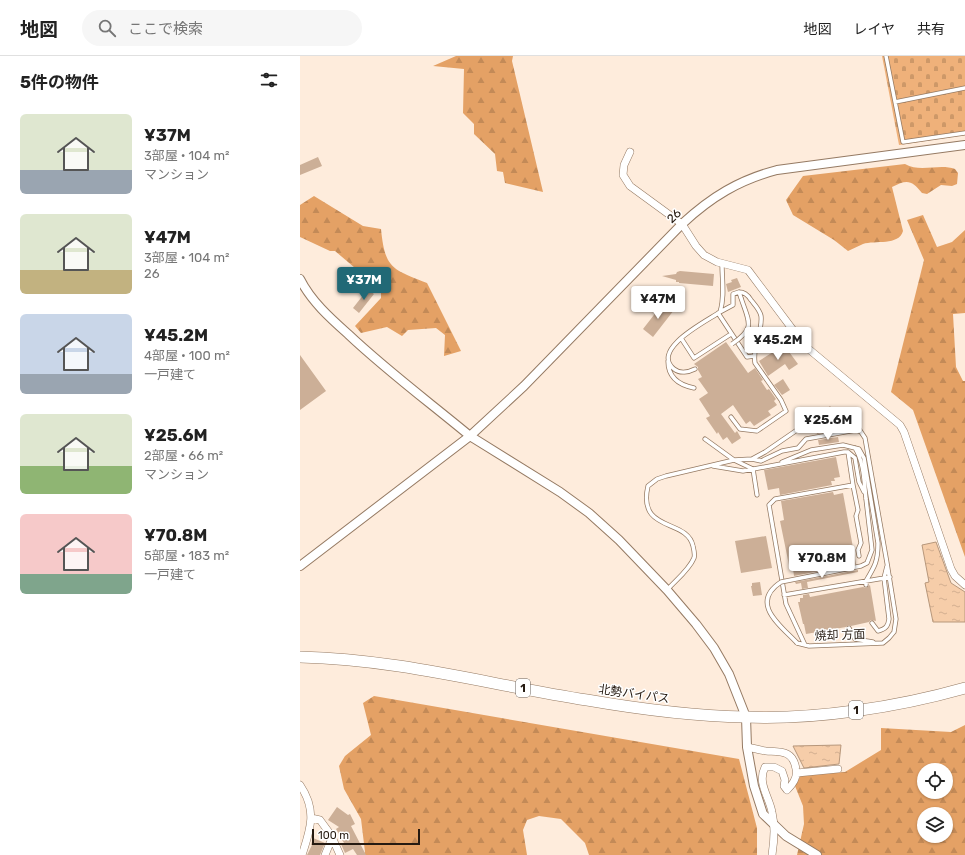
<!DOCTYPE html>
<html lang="ja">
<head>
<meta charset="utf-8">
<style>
	body { margin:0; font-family:Rubik,"Noto Sans JP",sans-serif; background:#f6f6f6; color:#222; height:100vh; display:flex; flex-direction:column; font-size:15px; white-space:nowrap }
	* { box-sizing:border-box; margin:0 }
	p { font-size:13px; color:#767676 }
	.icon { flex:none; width:22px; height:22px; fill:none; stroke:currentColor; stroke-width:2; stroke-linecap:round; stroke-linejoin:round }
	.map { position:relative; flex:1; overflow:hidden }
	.details { display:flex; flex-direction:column; background:#fff; width:300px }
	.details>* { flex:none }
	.fabs { position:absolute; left:617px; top:707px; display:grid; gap:8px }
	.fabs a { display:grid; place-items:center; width:36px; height:36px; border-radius:50%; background:#fff; box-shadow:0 1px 3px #0004; font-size:20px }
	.scale { position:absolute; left:12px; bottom:10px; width:108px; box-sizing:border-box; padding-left:4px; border:2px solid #251a11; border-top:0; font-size:11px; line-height:14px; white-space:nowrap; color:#251a11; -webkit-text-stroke:3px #fff; paint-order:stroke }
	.price { position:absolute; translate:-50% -34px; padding:0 9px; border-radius:4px; background:#fff; color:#222; font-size:13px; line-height:26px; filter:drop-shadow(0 1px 2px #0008) }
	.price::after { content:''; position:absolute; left:50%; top:24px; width:12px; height:9px; margin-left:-6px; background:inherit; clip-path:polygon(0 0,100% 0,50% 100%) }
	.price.active { background:#216976; color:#fff }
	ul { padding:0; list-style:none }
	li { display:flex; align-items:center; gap:12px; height:100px; padding:0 20px }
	li span { display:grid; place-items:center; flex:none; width:112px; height:80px; border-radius:6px; color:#555 }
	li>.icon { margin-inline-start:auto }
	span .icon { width:48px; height:48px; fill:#fffc; stroke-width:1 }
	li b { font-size:17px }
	h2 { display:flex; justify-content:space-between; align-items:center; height:48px; padding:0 20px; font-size:17px }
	header { display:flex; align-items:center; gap:24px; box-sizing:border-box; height:56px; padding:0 20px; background:#fff; border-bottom:1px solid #e0e0e0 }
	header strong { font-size:19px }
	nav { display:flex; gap:22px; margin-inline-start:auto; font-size:14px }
	.search { width:280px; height:36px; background:#f6f6f6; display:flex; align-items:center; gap:10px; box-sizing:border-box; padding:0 14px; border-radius:22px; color:#767676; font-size:15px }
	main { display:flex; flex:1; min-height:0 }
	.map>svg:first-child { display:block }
</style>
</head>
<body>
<header>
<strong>地図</strong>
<div class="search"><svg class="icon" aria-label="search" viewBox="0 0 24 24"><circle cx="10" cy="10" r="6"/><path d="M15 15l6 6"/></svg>ここで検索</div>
<nav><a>地図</a><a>レイヤ</a><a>共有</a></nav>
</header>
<main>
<section class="details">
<h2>5件の物件<svg class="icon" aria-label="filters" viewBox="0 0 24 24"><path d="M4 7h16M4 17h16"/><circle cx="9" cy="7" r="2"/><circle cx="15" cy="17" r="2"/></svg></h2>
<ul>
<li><span style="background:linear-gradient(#dfe7d0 70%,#9aa5b1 0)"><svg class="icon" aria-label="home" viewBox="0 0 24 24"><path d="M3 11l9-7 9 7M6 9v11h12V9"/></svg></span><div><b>¥37M</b><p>3部屋 · 104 m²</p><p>マンション</p></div></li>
<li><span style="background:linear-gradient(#dfe7d0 70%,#c2b280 0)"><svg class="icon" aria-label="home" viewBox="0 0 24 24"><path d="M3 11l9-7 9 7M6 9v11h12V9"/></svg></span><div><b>¥47M</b><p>3部屋 · 104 m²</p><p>26</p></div></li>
<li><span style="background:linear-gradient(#c9d6e8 75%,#9aa5b1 0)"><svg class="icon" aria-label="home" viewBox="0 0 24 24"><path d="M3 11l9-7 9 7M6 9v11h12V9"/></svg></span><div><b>¥45.2M</b><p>4部屋 · 100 m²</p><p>一戸建て</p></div></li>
<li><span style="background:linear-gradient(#dfe7d0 65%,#8fb573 0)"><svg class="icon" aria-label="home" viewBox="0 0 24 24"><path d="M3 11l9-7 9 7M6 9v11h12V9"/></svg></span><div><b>¥25.6M</b><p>2部屋 · 66 m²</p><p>マンション</p></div></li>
<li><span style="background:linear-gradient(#f6c9c9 75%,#7fa58c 0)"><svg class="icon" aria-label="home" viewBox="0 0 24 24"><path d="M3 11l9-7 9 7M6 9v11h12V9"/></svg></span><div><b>¥70.8M</b><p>5部屋 · 183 m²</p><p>一戸建て</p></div></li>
</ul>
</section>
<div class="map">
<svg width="665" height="799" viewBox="0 0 665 799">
	<defs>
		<pattern id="forest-firs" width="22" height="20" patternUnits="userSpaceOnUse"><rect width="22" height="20" fill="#e4a165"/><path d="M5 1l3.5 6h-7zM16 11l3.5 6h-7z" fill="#c38a57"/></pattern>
		<pattern id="cemetery-stones" width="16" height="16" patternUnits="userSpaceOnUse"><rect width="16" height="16" fill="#efb17a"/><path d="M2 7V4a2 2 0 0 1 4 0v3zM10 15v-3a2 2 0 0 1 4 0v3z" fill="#cd9868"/></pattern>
		<pattern id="water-ripples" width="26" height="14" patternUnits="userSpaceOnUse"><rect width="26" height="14" fill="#f6cda9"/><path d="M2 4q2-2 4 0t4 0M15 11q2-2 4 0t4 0" fill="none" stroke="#d3af90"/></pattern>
	</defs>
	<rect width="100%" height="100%" fill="#feecdc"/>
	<path fill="url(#forest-firs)" fill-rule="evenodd" d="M156,0H213L212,5L243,136L205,127L203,116L197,115L195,98L174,78V68L163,57L164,13L133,10Z
		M605,108C621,117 639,107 655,113L658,117L657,128L652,130L641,129L627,138L622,137C612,124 607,123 592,131L603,175C599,190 575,184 563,188C558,190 553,193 548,195L534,184L493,159L486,144L503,120Z
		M14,140L63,170L81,173C85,213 92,213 127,227L161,295L144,300L145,279L136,272L108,274L102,280L87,271L61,277L55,270L81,242V234L35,195H30L0,181V149Z
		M623,159L637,191L652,186L665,174V257L653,258L656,311L663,325H665V501L613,354L591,336L624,204L607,164Z
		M74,640L439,703L457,772V799H289L285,787L261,763L239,760L227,764L223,774L227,799H63L65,796L61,763L44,733L39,710L45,700L71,679L63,647Z
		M665,669V799H497L504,768L503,750L495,730L501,719L545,716L581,694V672L651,676ZM624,714H646V736H624ZM624,758H646V780H624Z"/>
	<path fill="url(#cemetery-stones)" d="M582,0H665V79L599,89Z"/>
	<path fill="url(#water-ripples)" stroke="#b7977b" d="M636,486L651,527L665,536V566H633L625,527L629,526L622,489Z
		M541,689L539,708L504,712L493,690Z"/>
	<path fill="#ccaf97" d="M18,101L22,110L0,119V109Z
		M380,215L414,218L413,230L379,227V226H376V224L362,220L376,218L377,216Z
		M437,222L441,231L428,236L426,228L432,226L431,224Z
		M66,232L74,238L59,257L53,252L64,238L63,237Z
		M364,246L374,254L353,281L343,273Z
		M426,286L448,317L455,312L463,324L461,325L467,334L469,333L476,343L474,345L477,349L468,355L471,359L454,370L450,365L446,368L433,349L421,358L435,377L437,375L441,382L432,388L427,381L423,384L418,376L417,378L406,362L410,360L399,343L408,337L398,323L402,321L398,314V311L394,308Z
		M484,289L498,308L489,314L485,308L468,320L459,305Z
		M0,299L26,335L0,354Z
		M483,323L490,334L482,339L474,329Z
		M530,350L536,357L534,358L535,363L531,364L524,355Z
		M536,370L537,374L517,378L516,374Z
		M538,381L539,386L519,389L518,384Z
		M536,401L540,421L534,422L535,425H531L532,429L480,439L479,432L468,434L464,414Z
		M533,436L534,439L543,437L556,508L494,520L493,513L490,514L480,465L484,464L481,445Z
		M466,480L472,512L441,517L435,485Z
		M558,514V516L507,526L508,532L502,533L501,527L496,528L495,526Z
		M460,526L462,539L453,540L451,530H452V527Z
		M570,529L576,565L571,564L569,566L551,570L549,569L546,571L506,578L504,568H503L498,546H500V542H503V539L509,538L510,541L563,531L566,532Z
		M37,751L48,759L50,758L55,768L51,770L66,799H57L53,793L45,797L41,788L44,787L36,773L39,771L28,764Z
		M13,782L25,787L20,799H7L12,789H11Z"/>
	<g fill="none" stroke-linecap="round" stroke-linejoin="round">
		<defs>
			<path id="service" d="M586,0L603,86L665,77
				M595,46L665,32
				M420,256L433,249V238L439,236L441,242
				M418,257L447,301L454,300
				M381,282L394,302L431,278
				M368,305C368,321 379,329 394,332
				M395,313C389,316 380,318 374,313C350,293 407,265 420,256C425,241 422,224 422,208
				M431,361L440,373L457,375L486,355L481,344L455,307C452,290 463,275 461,260C460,254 455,249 451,244C448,239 445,236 439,236
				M405,383L434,404L453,413L457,439
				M555,392C564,406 564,426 566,443
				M548,396L555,402L559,426L564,436
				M452,403L461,405L482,395L498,392L506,383L556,374L561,376
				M482,406L511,394L543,389L559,393L564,402L578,487C578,505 575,510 566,525V529
				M413,410L443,415L544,396H548L553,429L475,443L469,449L486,548L505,589
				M553,429L558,454L556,460L561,487L558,494L559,500
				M368,533C376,524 389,514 394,502C395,499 394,494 393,490C387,462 337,477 348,430L357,423L366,420L434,404L452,403L465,396L497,374L549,364L559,373L565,382L587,507L596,563L594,576L589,582L583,587L509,590L497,587
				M484,539L590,521
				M572,567L578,575C586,573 588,570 589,563L584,522L587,510
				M549,572L555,583L573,586"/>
			<path id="minor" d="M330,96L324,109L323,119L330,130L382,168L396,190L404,199L417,206L448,214L505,290L600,369L604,376L651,513L655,520L665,529
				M447,691C453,692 459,694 466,695C481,696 493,694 496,713C498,721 493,728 487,734L484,730L485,724L482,715L474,711H465C457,727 469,740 472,756C475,769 474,786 472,799
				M497,717L538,713
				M0,729C17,754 11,772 2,799
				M11,762L20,764L31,779L40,799
				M25,799L32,782"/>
			<path id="tertiary" d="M0,223C11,245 30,262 48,278C86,314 129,346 170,380L224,330L382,168C411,141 439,124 477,114L665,89
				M0,510L170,380L260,436L289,457L319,484L367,534L396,568L414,592L429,618L446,661L447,691L454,730L463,758L486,780L517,799"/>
			<path id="trunk" d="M0,601C98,603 191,629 287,644C339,653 392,660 445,661C515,664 598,651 665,632"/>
		</defs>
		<use href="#service" stroke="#957a63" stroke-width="5"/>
		<use href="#minor" stroke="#957a63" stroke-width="8"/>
		<use href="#tertiary" stroke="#957a63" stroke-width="10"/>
		<use href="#trunk" stroke="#957a63" stroke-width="12"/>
		<use href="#service" stroke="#fff" stroke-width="3.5"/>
		<use href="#minor" stroke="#fff" stroke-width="7"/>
		<use href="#tertiary" stroke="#fff" stroke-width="8"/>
		<use href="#trunk" stroke="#fff" stroke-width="11"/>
		<defs>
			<path id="service-bridge" d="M432,288C456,272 449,266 441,242
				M497,587C480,569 449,547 481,526L561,510L567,507L572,494L566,443"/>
		</defs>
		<use href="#service-bridge" stroke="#957a63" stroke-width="5" stroke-linecap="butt"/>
		<use href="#service-bridge" stroke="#fff" stroke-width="3.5"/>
	</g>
	<g text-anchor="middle" stroke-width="3" stroke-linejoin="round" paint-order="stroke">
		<g fill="#fff" stroke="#665f58" stroke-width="1">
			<rect x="216" y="623" width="14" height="18" rx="3"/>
			<rect x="549" y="645" width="14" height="18" rx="3"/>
		</g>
		<g font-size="11" font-weight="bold" fill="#251a11">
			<text x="223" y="636">1</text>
			<text x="556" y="658">1</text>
		</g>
		<g font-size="12" fill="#251a11" stroke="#fff">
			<text transform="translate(374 160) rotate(-44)" y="4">26</text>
			<text transform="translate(540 579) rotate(-2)" y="4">焼却 方面</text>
			<text transform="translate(334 638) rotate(8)" y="4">北勢バイパス</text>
		</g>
	</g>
</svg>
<div class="fabs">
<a><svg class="icon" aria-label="locate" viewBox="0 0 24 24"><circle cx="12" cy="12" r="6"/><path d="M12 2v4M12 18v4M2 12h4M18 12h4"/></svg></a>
<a><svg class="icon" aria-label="layers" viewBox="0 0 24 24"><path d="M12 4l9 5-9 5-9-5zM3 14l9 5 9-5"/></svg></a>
</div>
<div class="scale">100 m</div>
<b class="price active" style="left:64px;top:245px">¥37M</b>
<b class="price" style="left:358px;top:264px">¥47M</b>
<b class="price" style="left:478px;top:305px">¥45.2M</b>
<b class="price" style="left:528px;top:385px">¥25.6M</b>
<b class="price" style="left:522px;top:523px">¥70.8M</b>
</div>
</main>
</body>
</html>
